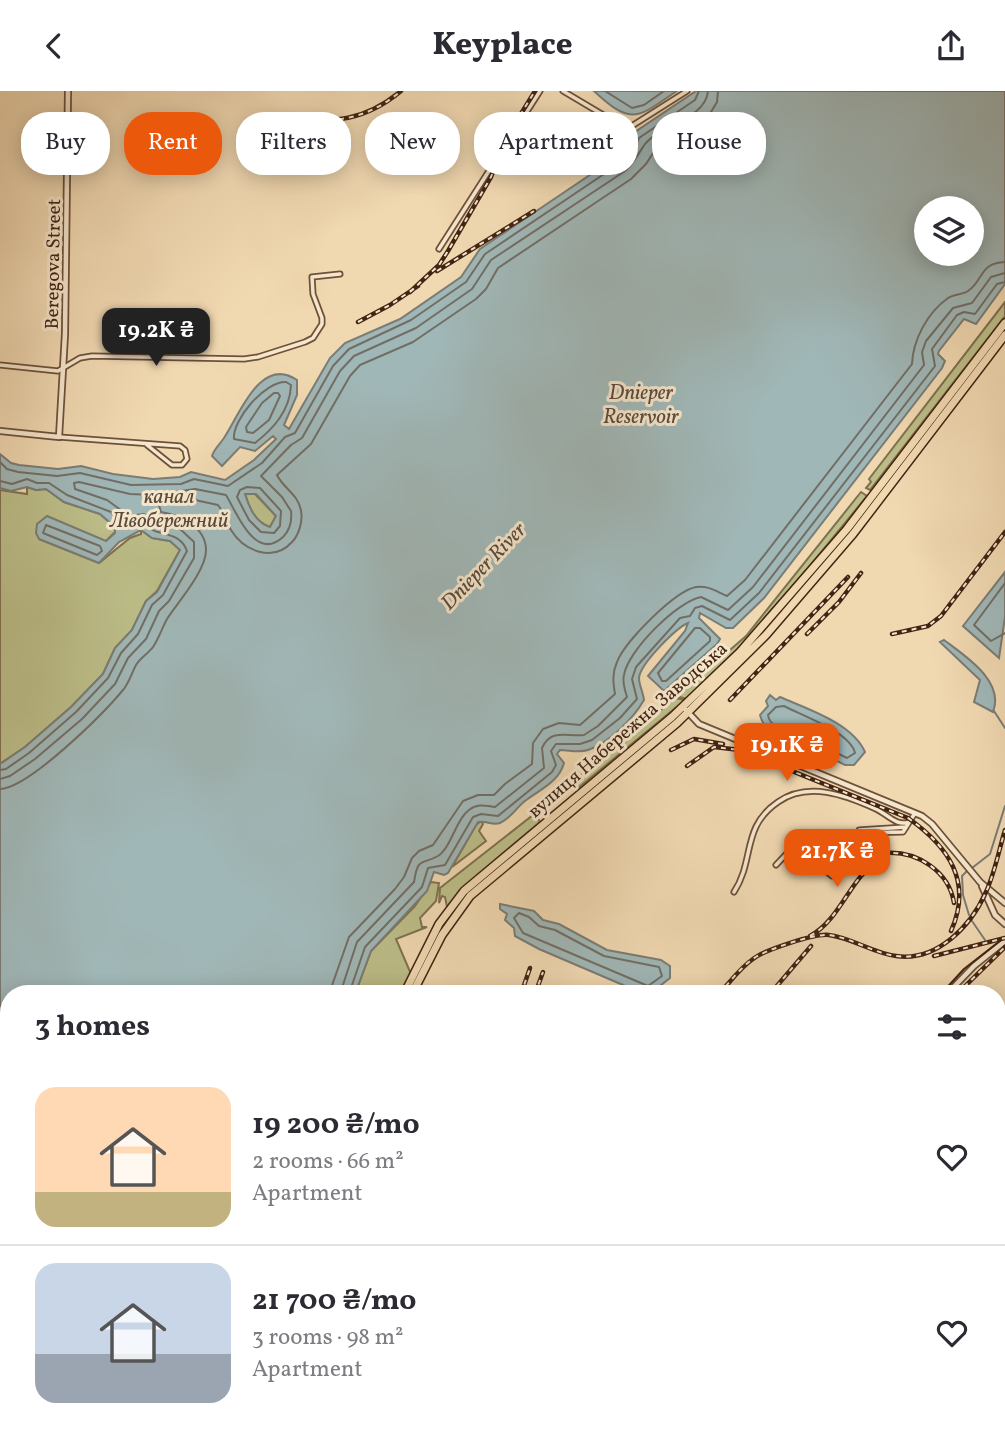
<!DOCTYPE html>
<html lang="en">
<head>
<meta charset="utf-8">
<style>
	body { margin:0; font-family:Vollkorn,serif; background:#f7f7f7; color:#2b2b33; height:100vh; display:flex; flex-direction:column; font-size:26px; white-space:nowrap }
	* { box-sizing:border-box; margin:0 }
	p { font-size:23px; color:#7c7c81 }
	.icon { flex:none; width:38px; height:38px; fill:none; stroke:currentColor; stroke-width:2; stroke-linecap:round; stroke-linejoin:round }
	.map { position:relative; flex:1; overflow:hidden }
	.details { position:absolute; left:0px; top:894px; width:1006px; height:450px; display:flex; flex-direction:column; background:#fff; border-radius:28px 28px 0 0; box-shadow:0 4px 18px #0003 }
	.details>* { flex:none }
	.banner { position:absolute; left:21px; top:21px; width:964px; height:63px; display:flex; gap:14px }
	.buttons { position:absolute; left:914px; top:105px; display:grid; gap:14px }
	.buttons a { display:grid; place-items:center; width:70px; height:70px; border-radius:50%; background:#fff; box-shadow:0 4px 18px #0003; font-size:35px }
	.price { position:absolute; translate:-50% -60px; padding:0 16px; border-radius:14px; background:#ea580c; color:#fff; font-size:23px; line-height:46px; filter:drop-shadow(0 2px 4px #0008) }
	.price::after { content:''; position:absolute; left:50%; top:42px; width:21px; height:16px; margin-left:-10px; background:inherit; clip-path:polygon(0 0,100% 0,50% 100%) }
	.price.selected { background:#222; color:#fff }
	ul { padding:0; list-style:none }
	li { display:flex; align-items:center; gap:21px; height:175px; padding:0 35px }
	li+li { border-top:2px solid #e1e1e2 }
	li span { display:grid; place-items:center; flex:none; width:196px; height:140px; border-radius:21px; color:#555 }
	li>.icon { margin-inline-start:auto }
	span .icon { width:84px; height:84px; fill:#fffc; stroke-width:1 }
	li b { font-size:30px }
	h2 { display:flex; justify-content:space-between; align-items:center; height:84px; padding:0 35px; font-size:30px }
	.tag { padding:0 24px; border-radius:28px; background:#fff; box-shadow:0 4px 18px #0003; font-size:24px; line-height:63px }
	.tag.selected { background:#ea580c; color:#fff }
	header { display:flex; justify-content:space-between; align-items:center; height:91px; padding:0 35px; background:#fff; font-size:32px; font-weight:800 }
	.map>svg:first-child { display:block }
</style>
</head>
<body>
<header><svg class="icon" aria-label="back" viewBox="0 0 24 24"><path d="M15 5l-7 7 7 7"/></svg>Keyplace<svg class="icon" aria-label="share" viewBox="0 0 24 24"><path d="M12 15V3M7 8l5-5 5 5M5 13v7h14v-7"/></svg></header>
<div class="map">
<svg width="1005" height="1343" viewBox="0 0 1005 1343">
	<rect width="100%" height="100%" fill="#f0d8b1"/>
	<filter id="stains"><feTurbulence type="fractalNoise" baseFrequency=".00286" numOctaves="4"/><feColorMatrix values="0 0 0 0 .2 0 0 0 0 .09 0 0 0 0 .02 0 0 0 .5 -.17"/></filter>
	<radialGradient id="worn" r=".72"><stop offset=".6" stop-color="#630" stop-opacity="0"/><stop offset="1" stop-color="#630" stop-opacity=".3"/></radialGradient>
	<path fill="#bcbe89" stroke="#7f714e" stroke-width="2" d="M1005,211V225L870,399L866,397L871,391L869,388Z
		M27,396L36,399L46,398L64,411L100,423L115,436V441L106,450L39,448L99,472L130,447L141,443V439L152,447L170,450L180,459L157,500L146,510L132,539L115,557L103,583L71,616L25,656L0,673V399L27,403Z
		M861,401L867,405L759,537L686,608L677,605L746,545Z
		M245,403H255L276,425L270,436C255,432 249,416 245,403Z
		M675,607L685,609L577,698L572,692Z
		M533,724H536L540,731L474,787L447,816L445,806L442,805L439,812L440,797Z
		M481,730L483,733L479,740L486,750L452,776L476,734Z
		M431,791L439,792L436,810L420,827L422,836H427L396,848L411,883L401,903H355L371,860L415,815Z"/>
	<path fill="#a0b7b7" stroke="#7a7c75" stroke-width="2" fill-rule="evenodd" d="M594,0H677C639,25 633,37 594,0Z
		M696,0H1005V193L976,233L964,228L939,260L938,263L945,270L942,277L764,507L733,537H726L700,522L699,527L720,548L717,553L664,600L648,585L685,540L688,532C676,537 640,573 639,587C639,594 643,601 644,609C633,628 609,652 588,659C579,662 569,659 560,659L557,663L564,672C559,691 539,699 525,710C516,717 511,727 500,732C492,735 486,729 478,731L448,782L444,784L434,781L427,800L371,860L355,903H9V1335H138L143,1340L142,1343H0V673L25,656L71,616L103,583L115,557L132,539L146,510L157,501L180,459L170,450L152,447L141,439L119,451L99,472L39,448L36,442L37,433L47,425L106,450L115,442V436L100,423L64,411L46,398L36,399L27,396L11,400L0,397V363L11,372L19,374L58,378L81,375L113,383L153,388L180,386L191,381L225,389L254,369L276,348L273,345L255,360L240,356L222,375L212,365C214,358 220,353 224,347C239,325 260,264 297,289V304L284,334L289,338L330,267L345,252L400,228L461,186L480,158L615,67L627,55L632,43ZM926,117H971V163H926ZM245,403H256L276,425L270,436C255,431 249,416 245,403Z
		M1005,481V526L999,567L963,535Z
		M944,549C965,565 1005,590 993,621L974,611L980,589L940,551Z
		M770,604L776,609L780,606C807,618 852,632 865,661L854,674H845L805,654C792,639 766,649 760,624L768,615L766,610Z
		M500,813L534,820L543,829L559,833L607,859L661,869L670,875V887L651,902L630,897L539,858L515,845L514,837L505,829L507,823L500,818Z"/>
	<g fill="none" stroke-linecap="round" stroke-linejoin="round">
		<path stroke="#716e65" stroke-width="2" d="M605,0L632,17L644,14L664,0
			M286,291L291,294C290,320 273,338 255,352L234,348C232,329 265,290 286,291Z
			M274,302H278L280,305L269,329L253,342L247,341L246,336L262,312Z
			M0,371L7,378L18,381L57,385L80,382L131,394L181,393L194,388L228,395L262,372L285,346L295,342L333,275L349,258L411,229L466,191L485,163L619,73L633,60L639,47L695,9L699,0
			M0,390L12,393L27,388L37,392H49L67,404L111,421L124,437L142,432C147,435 152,440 158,441C170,444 182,446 187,460L163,504L152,514L138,543L121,562L108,587L76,621L29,662L6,678L0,679
			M247,396L260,397L281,420L280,435L274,442L261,441L249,429L237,406L240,399Z
			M46,434L100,455L102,460L97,464L43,442Z
			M1005,492L974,534L991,550L1005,542
			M695,537H700L710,546V550L666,590H662L658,582Z
			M784,615C803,625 850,641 855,662L847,667C832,660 818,651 804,643C792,636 770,640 768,624L776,616Z
			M0,688L10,685L35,668L82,628L115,593L128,567L146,548L159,520L169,510L194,467V451L179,437L159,432L144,423L129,425L107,409L75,398L74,392L79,391L130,403L154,404L195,398L226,404C236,420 255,472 283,446C290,439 292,429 291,420L282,406L261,385L291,354L302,347L340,280L354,265L416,237L472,198L491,169L625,80C634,72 638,63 645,53C660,34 706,28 708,0
			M0,698C29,697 103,623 123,599C129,592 131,584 135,576C138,568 148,563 153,556C159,547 162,537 167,528C178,511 206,480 206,459C206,436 180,424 161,421L159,414L195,409L218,414C224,422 227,430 231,439C244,460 273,472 292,451C299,444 303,430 301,420C299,404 283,397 277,384L311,353L350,285L360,274L413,251L476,208L486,198L498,177L631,88L646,73L655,59L711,21L717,11L718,0
			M519,822L529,826L539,835L555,839L604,865L659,876L662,885L648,895L523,842L514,827Z
			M329,903L349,846L395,798L404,786L412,767L419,760L433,754L463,710L478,704H494L505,693L532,673L533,652L543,638L559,632L580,634L615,603C613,591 612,582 617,571C625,550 675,500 696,496C708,494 717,501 727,505L745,489L912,273C913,249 927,222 948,207C954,203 962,204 968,200C984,189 979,172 1005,171
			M340,903L357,851L414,791C418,765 422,774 438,765C451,757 456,728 469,719C478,712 486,715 495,716L544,677L542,657C551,637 567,646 584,644L598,635L627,606C625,599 622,591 624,584C628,559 678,510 701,506L728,519L753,496L924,274L922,261L926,250L953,217L972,212L991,186L1005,182
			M349,903L365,856L422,796L428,777L445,774L473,726L481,723L498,725L552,681L556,674L551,660L556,653H580L592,649L620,627L637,608L632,588L636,576L680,527L690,525L695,517L702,515L730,529L759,502L935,275L932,258L957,224L964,221L975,223L997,193L1005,191"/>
		<path stroke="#7a7c75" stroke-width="2" d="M994,620L1005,637
			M972,777L990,763L1005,715
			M967,780L962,785L963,804L969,824
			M972,830L985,849
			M755,1335L756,1343"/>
		<defs>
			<path id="minor" d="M563,0L627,38L687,0
				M439,158L540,0
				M0,274L58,280L80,267L92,265L244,268L258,266L305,251L313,247L322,233V227L313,203L312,186L340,183
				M59,346L180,355L185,359L187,368L182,374H172L147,354
				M858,742L903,741L915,722
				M776,774L795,754L832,785H837L853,766L859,739L906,736
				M734,801C755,769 741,736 778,711C808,690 845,704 876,718C887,723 897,736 909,731
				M676,1343L677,1335
				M681,1343L696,1338"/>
			<path id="tertiary" d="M0,340L59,346L65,243L68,0
				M683,616L699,633L922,725L932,733L980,791L1005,812
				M982,795L995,824L1005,833
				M947,903L974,875L1005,850
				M643,1335L645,1343
				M649,1335L652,1343"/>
			<path id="primary" d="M404,903L439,833L464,800L672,626L740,561L847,438L1005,232
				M412,903L442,844L470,805L677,632L766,544L853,443L1005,244
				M248,1343L268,1335
				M277,1343L288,1335"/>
			<path id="trunk" d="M0,1304L9,1313
				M0,1317L9,1326
				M17,1335L24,1343
				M30,1335L37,1343"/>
		</defs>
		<use href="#minor" stroke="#6e513a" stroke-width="7"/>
		<use href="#tertiary" stroke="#6e513a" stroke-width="8"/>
		<use href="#primary" stroke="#422413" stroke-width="10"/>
		<use href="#trunk" stroke="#422413" stroke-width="11"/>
		<use href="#minor" stroke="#f5e6cc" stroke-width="3.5"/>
		<use href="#tertiary" stroke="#f5e6cc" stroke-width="4.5"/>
		<use href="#primary" stroke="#f0d8b1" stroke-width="7"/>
		<use href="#trunk" stroke="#f0d8b1" stroke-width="8"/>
		<path stroke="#422413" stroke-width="2" d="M941,903L964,878L1005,846
			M0,1309L9,1319
			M24,1335L32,1343
			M648,1335L651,1343"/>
		<defs>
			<path id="rail" d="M279,29C329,30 360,34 401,0
				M437,180L534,120
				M410,201L439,174L448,160L491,86L506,47L535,0
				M358,231L390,214L418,195
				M807,543L839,511L861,482
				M892,543L928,535L941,525L1005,441
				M730,609L848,486
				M671,659L694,648L723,653
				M687,675L714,656L740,659L908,727C949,756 973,791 951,840
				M811,748C821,757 829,767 843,769C858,771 871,763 886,762C917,760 949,780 954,812
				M810,845C842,828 851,782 883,767
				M934,865L1005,847
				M521,903L530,877
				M535,903L543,881
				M719,903C730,891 740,877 753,868C764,859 816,842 829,844C852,847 873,862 896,865C937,871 971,835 986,801C995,781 999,759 1005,739
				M770,903L811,855
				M957,903L1005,856
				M998,1035L1005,1021
				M998,1078L1005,1071
				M998,1126L1005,1112
				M998,1216L1005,1203
				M998,1262L1005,1235
				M998,1305L1005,1274
				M765,1335L767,1343
				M830,1335V1343
				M982,1335V1343
				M198,1342L204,1335
				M356,1343L368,1335
				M377,1343L392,1335
				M435,1343L447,1335
				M783,1343L785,1335
				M854,1343L859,1335
				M871,1343L875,1335
				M884,1343L887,1335
				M903,1343L907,1335
				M993,1343L994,1335"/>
		</defs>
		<use href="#rail" stroke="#422413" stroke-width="4.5"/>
		<use href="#rail" stroke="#f5e6cc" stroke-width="2" stroke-dasharray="5" stroke-linecap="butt"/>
	</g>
	<g text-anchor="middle" stroke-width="6" stroke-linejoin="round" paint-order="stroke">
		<g font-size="19" fill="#422413" stroke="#f5e6cc">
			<text transform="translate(52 173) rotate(-89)" y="7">Beregova Street</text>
			<text transform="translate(627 638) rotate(-41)" y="7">вулиця Набережна Заводська</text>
		</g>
		<g font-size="21" font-style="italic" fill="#5a493c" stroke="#f5e6cc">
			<text x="641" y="308">Dnieper<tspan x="641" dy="24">Reservoir</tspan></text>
			<text x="169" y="412">канал<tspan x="169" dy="24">Лівобережний</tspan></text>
			<text transform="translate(483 475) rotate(-46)" y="7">Dnieper River</text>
		</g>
	</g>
	<rect width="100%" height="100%" filter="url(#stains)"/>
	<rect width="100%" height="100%" fill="url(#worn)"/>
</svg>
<div class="buttons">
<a><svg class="icon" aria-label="layers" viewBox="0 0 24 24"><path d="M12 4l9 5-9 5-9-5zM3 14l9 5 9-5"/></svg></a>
</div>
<b class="price selected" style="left:156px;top:277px">19.2K ₴</b>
<b class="price" style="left:787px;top:692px">19.1K ₴</b>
<b class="price" style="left:837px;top:798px">21.7K ₴</b>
<div class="banner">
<a class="tag">Buy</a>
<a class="tag selected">Rent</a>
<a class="tag">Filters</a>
<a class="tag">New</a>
<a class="tag">Apartment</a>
<a class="tag">House</a>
</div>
<section class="details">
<h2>3 homes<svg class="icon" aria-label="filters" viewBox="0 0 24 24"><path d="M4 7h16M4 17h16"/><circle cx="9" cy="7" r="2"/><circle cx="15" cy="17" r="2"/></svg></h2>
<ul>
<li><span style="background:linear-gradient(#ffd9b3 75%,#c2b280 0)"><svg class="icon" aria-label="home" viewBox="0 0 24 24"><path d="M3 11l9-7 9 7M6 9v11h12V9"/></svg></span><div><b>19 200 ₴/mo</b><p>2 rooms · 66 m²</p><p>Apartment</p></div><svg class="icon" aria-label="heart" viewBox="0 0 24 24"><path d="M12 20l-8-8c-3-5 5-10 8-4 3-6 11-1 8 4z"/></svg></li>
<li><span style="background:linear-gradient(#c9d6e8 65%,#9aa5b1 0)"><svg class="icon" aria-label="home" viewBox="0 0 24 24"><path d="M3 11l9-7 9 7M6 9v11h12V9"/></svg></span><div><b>21 700 ₴/mo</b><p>3 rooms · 98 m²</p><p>Apartment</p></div><svg class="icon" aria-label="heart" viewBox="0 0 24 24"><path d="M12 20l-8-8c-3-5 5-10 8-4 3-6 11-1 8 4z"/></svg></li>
</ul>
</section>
</div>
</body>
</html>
